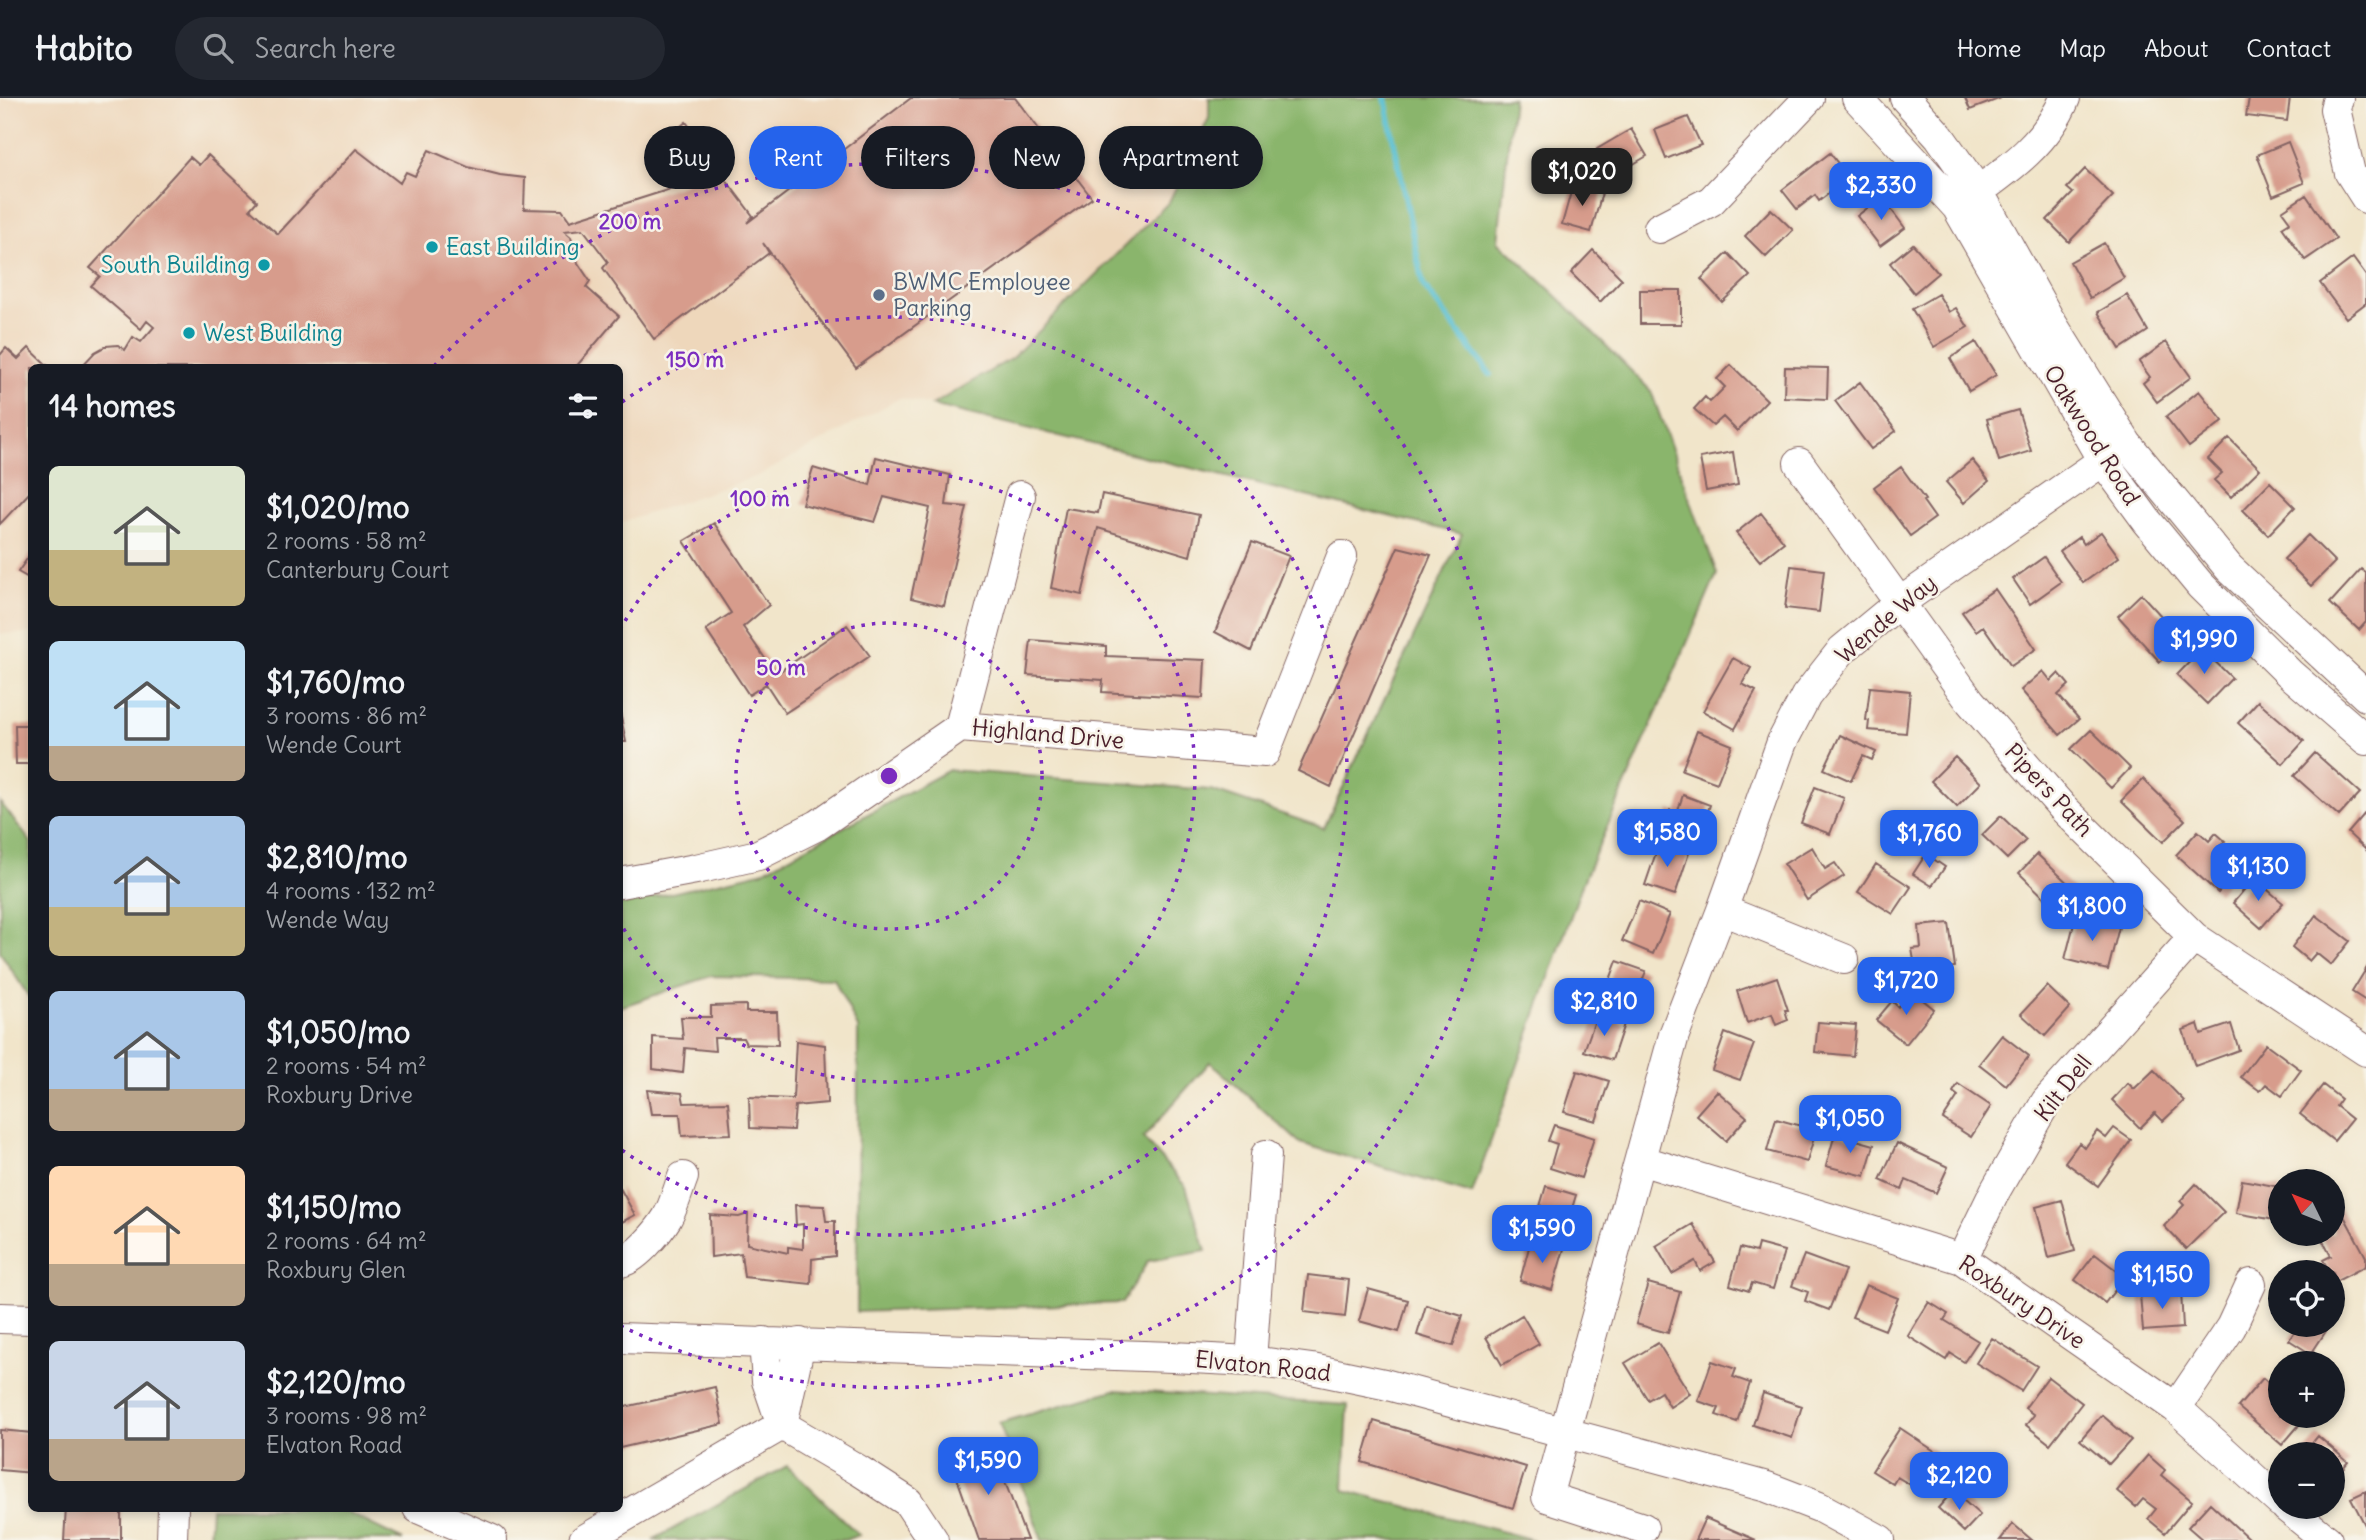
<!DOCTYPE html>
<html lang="en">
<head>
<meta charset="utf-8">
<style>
	body { margin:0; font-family:Delius,sans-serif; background:#242831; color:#f1f3f6; height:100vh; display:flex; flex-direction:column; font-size:26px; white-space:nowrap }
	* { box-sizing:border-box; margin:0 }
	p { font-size:23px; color:#9ea1a6 }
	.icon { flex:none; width:38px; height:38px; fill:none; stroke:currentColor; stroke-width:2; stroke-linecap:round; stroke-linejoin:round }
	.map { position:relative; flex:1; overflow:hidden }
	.panel { position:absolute; left:28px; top:266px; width:595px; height:1148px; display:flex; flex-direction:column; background:#171b24; border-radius:10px; box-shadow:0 4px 10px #0003 }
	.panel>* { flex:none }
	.top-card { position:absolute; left:644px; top:28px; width:665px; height:63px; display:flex; gap:14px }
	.needle { width:46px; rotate:313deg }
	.fabs { position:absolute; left:2268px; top:1071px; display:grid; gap:14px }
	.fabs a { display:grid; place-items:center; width:77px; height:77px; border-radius:50%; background:#171b24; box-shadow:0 4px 10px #0003; font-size:35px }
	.price { position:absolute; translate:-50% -60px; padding:0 16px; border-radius:14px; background:#2563eb; color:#fff; font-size:23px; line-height:46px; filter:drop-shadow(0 2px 4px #0008) }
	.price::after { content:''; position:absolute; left:50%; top:42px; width:21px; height:16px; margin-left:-10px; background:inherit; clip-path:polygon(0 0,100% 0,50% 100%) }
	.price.on { background:#222; color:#fff }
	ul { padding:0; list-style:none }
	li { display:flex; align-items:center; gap:21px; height:175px; padding:0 21px }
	li span { display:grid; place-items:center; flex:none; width:196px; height:140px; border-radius:10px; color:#555 }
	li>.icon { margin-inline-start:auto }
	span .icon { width:84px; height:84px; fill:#fffc; stroke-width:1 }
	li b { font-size:30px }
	h2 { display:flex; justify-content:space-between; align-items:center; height:84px; padding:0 21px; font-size:30px }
	.tag { padding:0 24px; border-radius:32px; background:#171b24; box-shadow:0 4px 10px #0003; font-size:24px; line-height:63px }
	.tag.on { background:#2563eb; color:#fff }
	header { display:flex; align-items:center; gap:42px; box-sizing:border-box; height:98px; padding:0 35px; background:#171b24; border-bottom:2px solid #363941 }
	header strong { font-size:33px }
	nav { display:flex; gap:38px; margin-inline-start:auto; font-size:24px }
	.search { width:490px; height:63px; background:#242831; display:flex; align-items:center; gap:18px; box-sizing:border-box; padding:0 24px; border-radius:38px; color:#9ea1a6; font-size:26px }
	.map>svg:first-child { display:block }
</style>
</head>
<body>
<header>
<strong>Habito</strong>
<div class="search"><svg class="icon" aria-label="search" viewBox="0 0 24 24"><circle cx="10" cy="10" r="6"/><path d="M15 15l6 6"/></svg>Search here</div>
<nav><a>Home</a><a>Map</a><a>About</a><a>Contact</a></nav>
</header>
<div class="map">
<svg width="2366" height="1442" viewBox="0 0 2366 1442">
	<rect width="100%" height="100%" fill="#f7f3e8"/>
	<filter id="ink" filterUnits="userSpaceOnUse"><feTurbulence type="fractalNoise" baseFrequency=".0143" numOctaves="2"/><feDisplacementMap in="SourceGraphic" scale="14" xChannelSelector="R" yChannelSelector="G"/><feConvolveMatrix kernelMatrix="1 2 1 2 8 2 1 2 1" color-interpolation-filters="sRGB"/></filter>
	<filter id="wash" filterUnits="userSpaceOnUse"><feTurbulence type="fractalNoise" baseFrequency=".00686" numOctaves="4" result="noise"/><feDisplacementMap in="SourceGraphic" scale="28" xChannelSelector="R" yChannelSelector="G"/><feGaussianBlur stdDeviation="1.57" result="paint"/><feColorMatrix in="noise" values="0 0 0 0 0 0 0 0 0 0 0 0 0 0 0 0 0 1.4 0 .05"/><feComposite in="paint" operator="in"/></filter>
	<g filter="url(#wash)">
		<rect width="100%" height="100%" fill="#f1e5ca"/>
		<path fill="#eed7bb" d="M0,0H1209V20L1169,104L1012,260L932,307L900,300L760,377L620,425V270H32L31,535L0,536Z"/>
		<path fill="#8ab56c" stroke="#6a6a4c" stroke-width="2" d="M1209,0H1513L1498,143L1560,201L1651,293L1717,476L1583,784L1472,1096L1300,1045L1210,964L1143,1040L1186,1089L1206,1153L1148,1163L1122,1205L857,1214L858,930L834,881L711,878L620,909V807L761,774L949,672L1211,692L1324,730L1462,436L932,307L1012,260L1169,104L1209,20Z
			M0,704L31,744V902L0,854Z
			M1114,1292L1348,1307L1344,1392L1534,1442H1042L999,1325Z
			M787,1368L859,1437L845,1442H653Z
			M211,1410L340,1411L403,1442H209Z"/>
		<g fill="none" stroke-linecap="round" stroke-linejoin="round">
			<path stroke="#56bfd2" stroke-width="6" d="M1385,0L1423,187L1490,276"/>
		</g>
		<g id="blocks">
			<path fill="#d79c8c" d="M911,0H1015L1092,100L856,270L763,145L769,155L654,241L603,170L608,164L583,131L564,133L571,139L578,165L590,183L586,189L619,218L575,270H80L95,254L106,248L118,247L125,252L133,239L141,244L154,229L147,223L141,231L91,188L100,178L90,170L190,59L199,67L208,57L257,103L250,111L278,136L356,51L400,85L406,74L415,78L429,52L468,69L500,77L525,80L524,111L562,112L570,123L683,87L698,76L691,67L688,69L666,40L686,24L707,52L705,54L753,118L747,125Z
				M1965,0H2001L1970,12Z
				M2249,0H2290L2287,23L2246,18Z
				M1688,19L1701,47L1666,61L1655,32Z
				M1631,31L1647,58L1613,78L1597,51Z
				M2288,44L2304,85L2273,98L2257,57Z
				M1830,55L1849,80L1819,103L1815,97L1797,111L1782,92Z
				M2085,71L2113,98L2069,144L2047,122L2073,95L2067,90Z
				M1573,87L1602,95L1591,134L1562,126Z
				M2306,97L2336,141L2305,162L2282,129L2290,124L2282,113Z
				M1882,99L1905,130L1880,148L1857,118Z
				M1771,111L1793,132L1766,159L1745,138Z
				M2104,145L2124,180L2090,200L2070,164Z
				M1913,146L1938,175L1914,195L1890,165Z
				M1593,152L1622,181L1600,204L1571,175Z
				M1728,155L1750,178L1722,204L1701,181Z
				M2353,160L2366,178V205L2346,220L2320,185Z
				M1640,192H1681V226H1640Z
				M1938,196L1949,214L1956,210L1968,229L1934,249L1912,211Z
				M2127,197L2148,233L2120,251L2098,214Z
				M1976,244L1996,277L1969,293L1950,260Z
				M2166,244L2191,279L2157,304L2143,285L2150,279L2139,264Z
				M6,250L18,261L29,250L50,270H32V392L0,426V257Z
				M1731,267L1767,302L1737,333L1723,319L1713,328L1694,311L1705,299L1710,304L1725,289L1717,281Z
				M1785,269L1828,270L1827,301L1784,299Z
				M1860,284L1896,333L1871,351L1835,303Z
				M2199,293L2223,323L2189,349L2166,319Z
				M2018,312L2031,353L1999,363L1987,321Z
				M2229,340L2260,371L2231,399L2214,382L2222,375L2208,361Z
				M1733,354L1738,387L1706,393L1700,360Z
				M876,359L950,377L946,407L967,409L944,508L911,500L930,410L884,399L875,424L802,406L813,370L870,387Z
				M1972,362L1989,383L1964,405L1946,384Z
				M1901,369L1925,402L1923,403L1935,420L1910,438L1874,389Z
				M2270,384L2295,409L2268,437L2243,412Z
				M1102,396L1199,417L1190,458L1098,430L1082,497L1051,490L1066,410L1098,415Z
				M1761,415L1784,444L1760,463L1736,435Z
				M714,425L769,507L743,529L776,576L847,527L870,558L785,615L766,586L749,597L706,532L731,515L684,443Z
				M2101,434L2119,459L2083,485L2060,453L2079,439L2084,446Z
				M2308,437L2335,464L2311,488L2284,461Z
				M1252,444L1289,458L1251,553L1215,534Z
				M1398,449L1431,457L1331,689L1298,673Z
				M32,454V482L18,474Z
				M2044,459L2061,484L2030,506L2013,481Z
				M1791,468L1824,472L1819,514L1785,510Z
				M2361,471L2366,475V524L2359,532L2330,505Z
				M1995,491L2036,551L2011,568L1983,528L1976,533L1962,514Z
				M2141,496L2184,543L2160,564L2118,518Z
				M1031,542L1106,548V558L1205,562L1203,600L1102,594L1103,582L1027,577Z
				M2202,551L2232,580L2207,606L2177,577Z
				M1733,560L1751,570L1742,586L1756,593L1735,631L1703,613Z
				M2043,573L2051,583L2059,575L2069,587L2058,597L2079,621L2060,637L2021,592Z
				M1870,589L1910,593L1906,635L1868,632L1869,623L1866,622Z
				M2258,603L2304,643L2283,666L2238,625Z
				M620,614L626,644H620Z
				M15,627H32V666H16Z
				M2091,632L2130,670L2111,690L2071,651Z
				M1697,633L1732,647L1717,685L1682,672Z
				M1840,637L1876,654L1872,662L1863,658L1851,683L1824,671Z
				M2315,655L2360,695L2339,718L2294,678Z
				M1955,659L1981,685L1957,709L1931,683Z
				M2143,681L2185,722L2163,744L2121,703Z
				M1815,689L1844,700L1830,736L1801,725Z
				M1683,697L1710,707L1699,738L1665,725L1670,712L1677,715Z
				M2366,714V752L2348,735Z
				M2001,718L2026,742L2007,761L1982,737Z
				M2198,733L2209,743L2216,735L2225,743L2218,751L2239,771L2218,795L2176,757Z
				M1659,746L1689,755L1675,797L1645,787Z
				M1812,749L1825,771L1835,765L1844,778L1807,802L1784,766Z
				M1926,756L1945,769L1932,788L1913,776Z
				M2037,756L2075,792L2056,811L2019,775Z
				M1876,766L1911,789L1893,816L1858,794Z
				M2254,780L2283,805L2261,830L2233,805Z
				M1639,803L1670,816L1653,856L1622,843Z
				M2316,817L2350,843L2331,867L2316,855L2309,863L2292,849Z
				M2076,818L2119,829L2108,872L2065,861Z
				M1949,825L1955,869L1916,874L1912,851L1921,850L1919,828Z
				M1617,863L1646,873L1632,909L1604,898Z
				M2366,871V903L2352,894Z
				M1777,879L1788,912H1785L1788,922L1776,927L1772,916L1747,925L1737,893Z
				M2047,888L2070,910L2045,938L2021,916Z
				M1912,893L1934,911L1906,946L1876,922L1892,903L1898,909Z
				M746,907V914H777L778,947L746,946L743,940H714L715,953L685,950L683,975L653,971V939L683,941L681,919H711V908Z
				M1597,917L1624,926L1612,962L1584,953Z
				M1818,924L1856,927L1853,958L1815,954Z
				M2198,926L2201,936L2231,926L2239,952L2195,968L2183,932Z
				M1725,935L1754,946L1740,982L1712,972Z
				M2002,937L2029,958L2006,987L1979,966Z
				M796,943L825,947L827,1005L795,1008L793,1032L750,1030L749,999L793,1001Z
				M2266,946L2301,972L2282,998L2266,986L2260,993L2241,979Z
				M2154,972L2184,1003L2163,1023L2155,1015L2140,1030L2112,1002L2128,985L2134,991Z
				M1577,973L1609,983L1596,1023L1564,1014Z
				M1958,986L1991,1008L1971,1039L1943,1021L1958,998L1953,994Z
				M2323,987L2341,1001L2336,1008L2352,1021L2334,1043L2300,1016Z
				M647,992L682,995L684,1005L728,1004L731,1036L682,1038L680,1016H651Z
				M1717,993L1747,1019L1726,1043L1696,1017Z
				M1776,1021L1816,1032L1807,1064L1767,1053Z
				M1554,1027L1594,1040L1581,1080L1550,1070L1557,1046L1548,1043Z
				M2114,1030L2131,1042L2098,1088L2065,1064L2079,1045L2085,1050L2097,1033L2106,1040Z
				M1835,1036L1874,1047L1865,1078L1826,1068Z
				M1897,1045L1948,1069L1936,1095L1906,1082L1902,1092L1880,1082Z
				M2242,1082L2280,1089L2275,1122L2236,1115Z
				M2196,1086L2224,1114L2186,1151L2164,1128L2184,1107L2180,1103Z
				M1546,1088L1576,1097L1565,1134L1535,1125Z
				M620,1090L635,1117L620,1125Z
				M2062,1102L2075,1153L2049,1160L2036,1109Z
				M2337,1105L2366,1159V1168L2335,1184L2333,1174H2330L2323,1162L2331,1158L2319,1136H2333V1108Z
				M795,1107L824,1108L826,1123H835V1158L812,1161L811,1186L744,1179L741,1155L711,1159L710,1117L739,1119L748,1116L747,1146L788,1155V1149L803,1151V1126L796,1127Z
				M1693,1126L1715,1164L1700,1173L1695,1163L1672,1176L1656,1148Z
				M1531,1142L1564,1151L1552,1192L1520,1183Z
				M1758,1146L1784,1153L1773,1191L1752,1185L1749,1193L1730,1187L1740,1150L1756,1154Z
				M2095,1156L2125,1179L2105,1205L2075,1182Z
				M1804,1157L1845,1172L1829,1212L1805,1203L1808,1194L1792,1188Z
				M1308,1177L1349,1182L1345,1219L1304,1214Z
				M1648,1185L1680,1194L1668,1235L1636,1226Z
				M1866,1187L1898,1200L1885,1232L1852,1219Z
				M1368,1191L1408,1202L1399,1234L1359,1223Z
				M2181,1193L2183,1230L2143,1233L2140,1196Z
				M1929,1204L1948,1216L1944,1222L1978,1243L1964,1264L1950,1255L1946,1262L1908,1238Z
				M1426,1207L1462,1218L1453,1248L1417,1237Z
				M1522,1217L1539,1246L1502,1267L1486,1239Z
				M2299,1227H2330L2311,1256L2289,1242Z
				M1992,1240L2037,1268L2021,1293L1976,1265Z
				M1658,1245L1690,1296L1670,1309L1661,1294L1648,1302L1625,1265Z
				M1712,1263L1736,1271L1733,1279L1750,1285L1737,1324L1716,1317L1719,1310L1698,1303Z
				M2048,1279L2082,1305L2050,1346L2026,1327L2034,1317L2025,1310Z
				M2263,1280L2276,1292L2273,1295L2280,1302V1318H2307L2282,1347L2238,1309Z
				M715,1289L723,1326L620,1350V1310Z
				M1763,1295L1802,1308L1792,1340L1753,1327Z
				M2102,1317L2131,1342L2109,1366L2080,1342Z
				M1374,1323L1526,1369L1513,1410L1362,1364Z
				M1900,1330L1936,1354L1914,1389L1897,1379L1893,1386L1872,1373Z
				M0,1332L32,1335V1375L0,1372Z
				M2318,1338L2348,1364L2333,1382V1356H2303Z
				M991,1347L1027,1442H979L951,1363Z
				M2148,1357L2165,1372L2161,1377L2192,1403L2165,1435L2148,1421L2156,1411L2143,1401L2136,1409L2117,1393Z
				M1953,1393L1980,1417L1964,1434L1938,1410Z
				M2366,1393V1429L2351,1400Z
				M2210,1405L2248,1440L2246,1442H2203L2188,1429Z
				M66,1410H121V1442H64Z
				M1705,1420L1756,1442H1695Z
				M2013,1426L2032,1442H2000Z"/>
		</g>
	</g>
	<g filter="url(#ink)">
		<use href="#blocks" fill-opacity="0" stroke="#846463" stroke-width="2"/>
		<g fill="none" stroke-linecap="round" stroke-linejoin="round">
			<defs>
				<path id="minor" d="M1857,0L1957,109L2103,363L2147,423L2200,487L2289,575L2366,642
					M1905,0L1939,38L1978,93L2049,221L2127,346L2229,470L2366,598
					M2338,0L2335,11L2350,75L2366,100
					M1962,105C2002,76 2046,48 2065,0
					M1659,130L1711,103L1809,0
					M1799,365L1970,603L2063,710L2194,839L2366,953
					M960,629L1020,398
					M620,785L696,771L758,757L818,727L960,629L1265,654L1342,458
					M1722,812L1844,861
					M1640,1062L1962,1161L2176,1310L2280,1404
					M1962,1161L1995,1093L2046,1004L2194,839
					M620,1164C634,1163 659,1133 667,1120C674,1108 678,1092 683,1079
					M0,1220L32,1221
					M620,1240L1172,1259L1251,1263L1312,1271L1384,1286L1767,1389L1819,1409L1880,1442
					M764,1244L767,1283L782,1327
					M1251,1263L1266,1057
					M2176,1310L2231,1229L2251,1186
					M782,1327L860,1373L908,1404L933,1442
					M2286,1409L2327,1442
					M418,1410L492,1442
					M1643,1430L1547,1399L1674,937L1722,812L1782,644L1806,598L1842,552L1899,505L2127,346
					M172,1442L173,1410
					M584,1442L782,1327L800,1245"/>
			</defs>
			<use href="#minor" stroke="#846463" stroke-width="32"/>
			<use href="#minor" stroke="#fff" stroke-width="30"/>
		</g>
	</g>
	<g fill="none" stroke="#7b2cbf" stroke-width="3.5" stroke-dasharray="3.5 7">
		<circle cx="889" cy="678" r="153"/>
		<path d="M620 532A306 306 0 1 1 620 824"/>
		<path d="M622 304A459 459 0 1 1 622 1052"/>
		<path d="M434 268A612 612 0 1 1 621 1228"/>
	</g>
	<g fill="#0f9aa8" stroke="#f7f3e8" stroke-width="2.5">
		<circle cx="432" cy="149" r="7"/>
		<circle cx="264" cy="167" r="7"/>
		<circle cx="189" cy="235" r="7"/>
	</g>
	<circle fill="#5c6f8a" stroke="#f7f3e8" stroke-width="2.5" cx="879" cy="197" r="7"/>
	<g text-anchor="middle" stroke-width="5" stroke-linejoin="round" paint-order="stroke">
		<g font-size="23" fill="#0d838f" stroke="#f7f3e8" text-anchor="start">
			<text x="446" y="157">East Building</text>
			<text x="250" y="175" text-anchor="end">South Building</text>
			<text x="203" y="243">West Building</text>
		</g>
		<g font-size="23" fill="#4e5e75" stroke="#f7f3e8" text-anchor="start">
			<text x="893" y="192">BWMC Employee<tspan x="893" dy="26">Parking</tspan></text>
		</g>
		<g font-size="23" fill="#4a1f2b" stroke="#f7f3e8">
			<text transform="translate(2092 337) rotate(58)" y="8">Oakwood Road</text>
			<text transform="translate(1886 521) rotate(-40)" y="8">Wende Way</text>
			<text transform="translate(1048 636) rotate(5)" y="8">Highland Drive</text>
			<text transform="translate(2049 692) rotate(47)" y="8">Pipers Path</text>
			<text transform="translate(2063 990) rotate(-52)" y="8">Kilt Dell</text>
			<text transform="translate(2022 1204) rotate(34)" y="8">Roxbury Drive</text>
			<text transform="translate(1263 1268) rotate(6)" y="8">Elvaton Road</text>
		</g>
	</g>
	<circle cx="889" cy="678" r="10" fill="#7b2cbf" stroke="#f7f3e8" stroke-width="3.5"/>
	<g font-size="21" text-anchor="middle" font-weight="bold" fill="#7b2cbf" stroke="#f7f3e8" stroke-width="5" stroke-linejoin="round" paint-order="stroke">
		<text x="630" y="131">200 m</text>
		<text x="695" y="269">150 m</text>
		<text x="760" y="408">100 m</text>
		<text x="781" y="577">50 m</text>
	</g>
</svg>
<div class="fabs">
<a><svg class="needle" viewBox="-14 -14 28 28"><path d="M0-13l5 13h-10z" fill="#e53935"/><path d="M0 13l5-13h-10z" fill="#9ea1a6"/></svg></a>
<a><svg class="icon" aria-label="locate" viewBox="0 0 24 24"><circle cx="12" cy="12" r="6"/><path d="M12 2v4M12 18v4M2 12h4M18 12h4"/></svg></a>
<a>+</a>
<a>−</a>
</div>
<b class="price on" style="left:1582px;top:110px">$1,020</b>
<b class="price" style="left:1881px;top:124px">$2,330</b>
<b class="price" style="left:2204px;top:578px">$1,990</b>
<b class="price" style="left:1667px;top:771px">$1,580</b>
<b class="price" style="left:1929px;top:772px">$1,760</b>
<b class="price" style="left:2258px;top:805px">$1,130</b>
<b class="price" style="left:2092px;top:845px">$1,800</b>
<b class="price" style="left:1906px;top:919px">$1,720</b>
<b class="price" style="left:1604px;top:940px">$2,810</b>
<b class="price" style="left:1850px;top:1057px">$1,050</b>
<b class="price" style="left:1542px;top:1167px">$1,590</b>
<b class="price" style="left:2162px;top:1213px">$1,150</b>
<b class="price" style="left:988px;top:1399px">$1,590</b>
<b class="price" style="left:1959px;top:1414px">$2,120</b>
<div class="top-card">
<a class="tag">Buy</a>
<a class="tag on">Rent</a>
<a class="tag">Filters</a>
<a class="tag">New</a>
<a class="tag">Apartment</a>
</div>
<section class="panel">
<h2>14 homes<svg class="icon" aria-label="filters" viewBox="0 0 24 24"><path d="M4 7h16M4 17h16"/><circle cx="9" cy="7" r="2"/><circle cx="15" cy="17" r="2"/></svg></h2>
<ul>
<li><span style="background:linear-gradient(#dfe7d0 60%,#c2b280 0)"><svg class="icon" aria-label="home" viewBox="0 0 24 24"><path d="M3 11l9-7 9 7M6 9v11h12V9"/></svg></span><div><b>$1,020/mo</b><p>2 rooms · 58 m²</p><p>Canterbury Court</p></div></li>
<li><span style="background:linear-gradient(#bfe0f5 75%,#b9a48a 0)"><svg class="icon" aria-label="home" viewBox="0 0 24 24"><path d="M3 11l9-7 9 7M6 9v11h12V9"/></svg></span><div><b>$1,760/mo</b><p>3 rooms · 86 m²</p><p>Wende Court</p></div></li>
<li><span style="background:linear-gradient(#a9c7e8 65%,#c2b280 0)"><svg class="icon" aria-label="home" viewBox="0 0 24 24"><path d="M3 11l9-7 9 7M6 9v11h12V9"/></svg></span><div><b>$2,810/mo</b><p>4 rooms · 132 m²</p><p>Wende Way</p></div></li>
<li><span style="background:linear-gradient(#a9c7e8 70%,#b9a48a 0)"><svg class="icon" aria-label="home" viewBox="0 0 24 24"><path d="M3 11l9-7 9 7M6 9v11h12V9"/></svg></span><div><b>$1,050/mo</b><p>2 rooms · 54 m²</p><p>Roxbury Drive</p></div></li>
<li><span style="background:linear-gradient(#ffd9b3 70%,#b9a48a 0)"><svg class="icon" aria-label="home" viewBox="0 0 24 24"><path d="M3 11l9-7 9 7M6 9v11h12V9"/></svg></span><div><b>$1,150/mo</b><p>2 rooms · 64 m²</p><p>Roxbury Glen</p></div></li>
<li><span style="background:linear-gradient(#c9d6e8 70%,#b9a48a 0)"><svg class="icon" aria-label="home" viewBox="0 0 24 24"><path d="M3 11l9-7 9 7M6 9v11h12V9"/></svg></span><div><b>$2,120/mo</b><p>3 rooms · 98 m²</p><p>Elvaton Road</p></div></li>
</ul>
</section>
</div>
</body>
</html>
